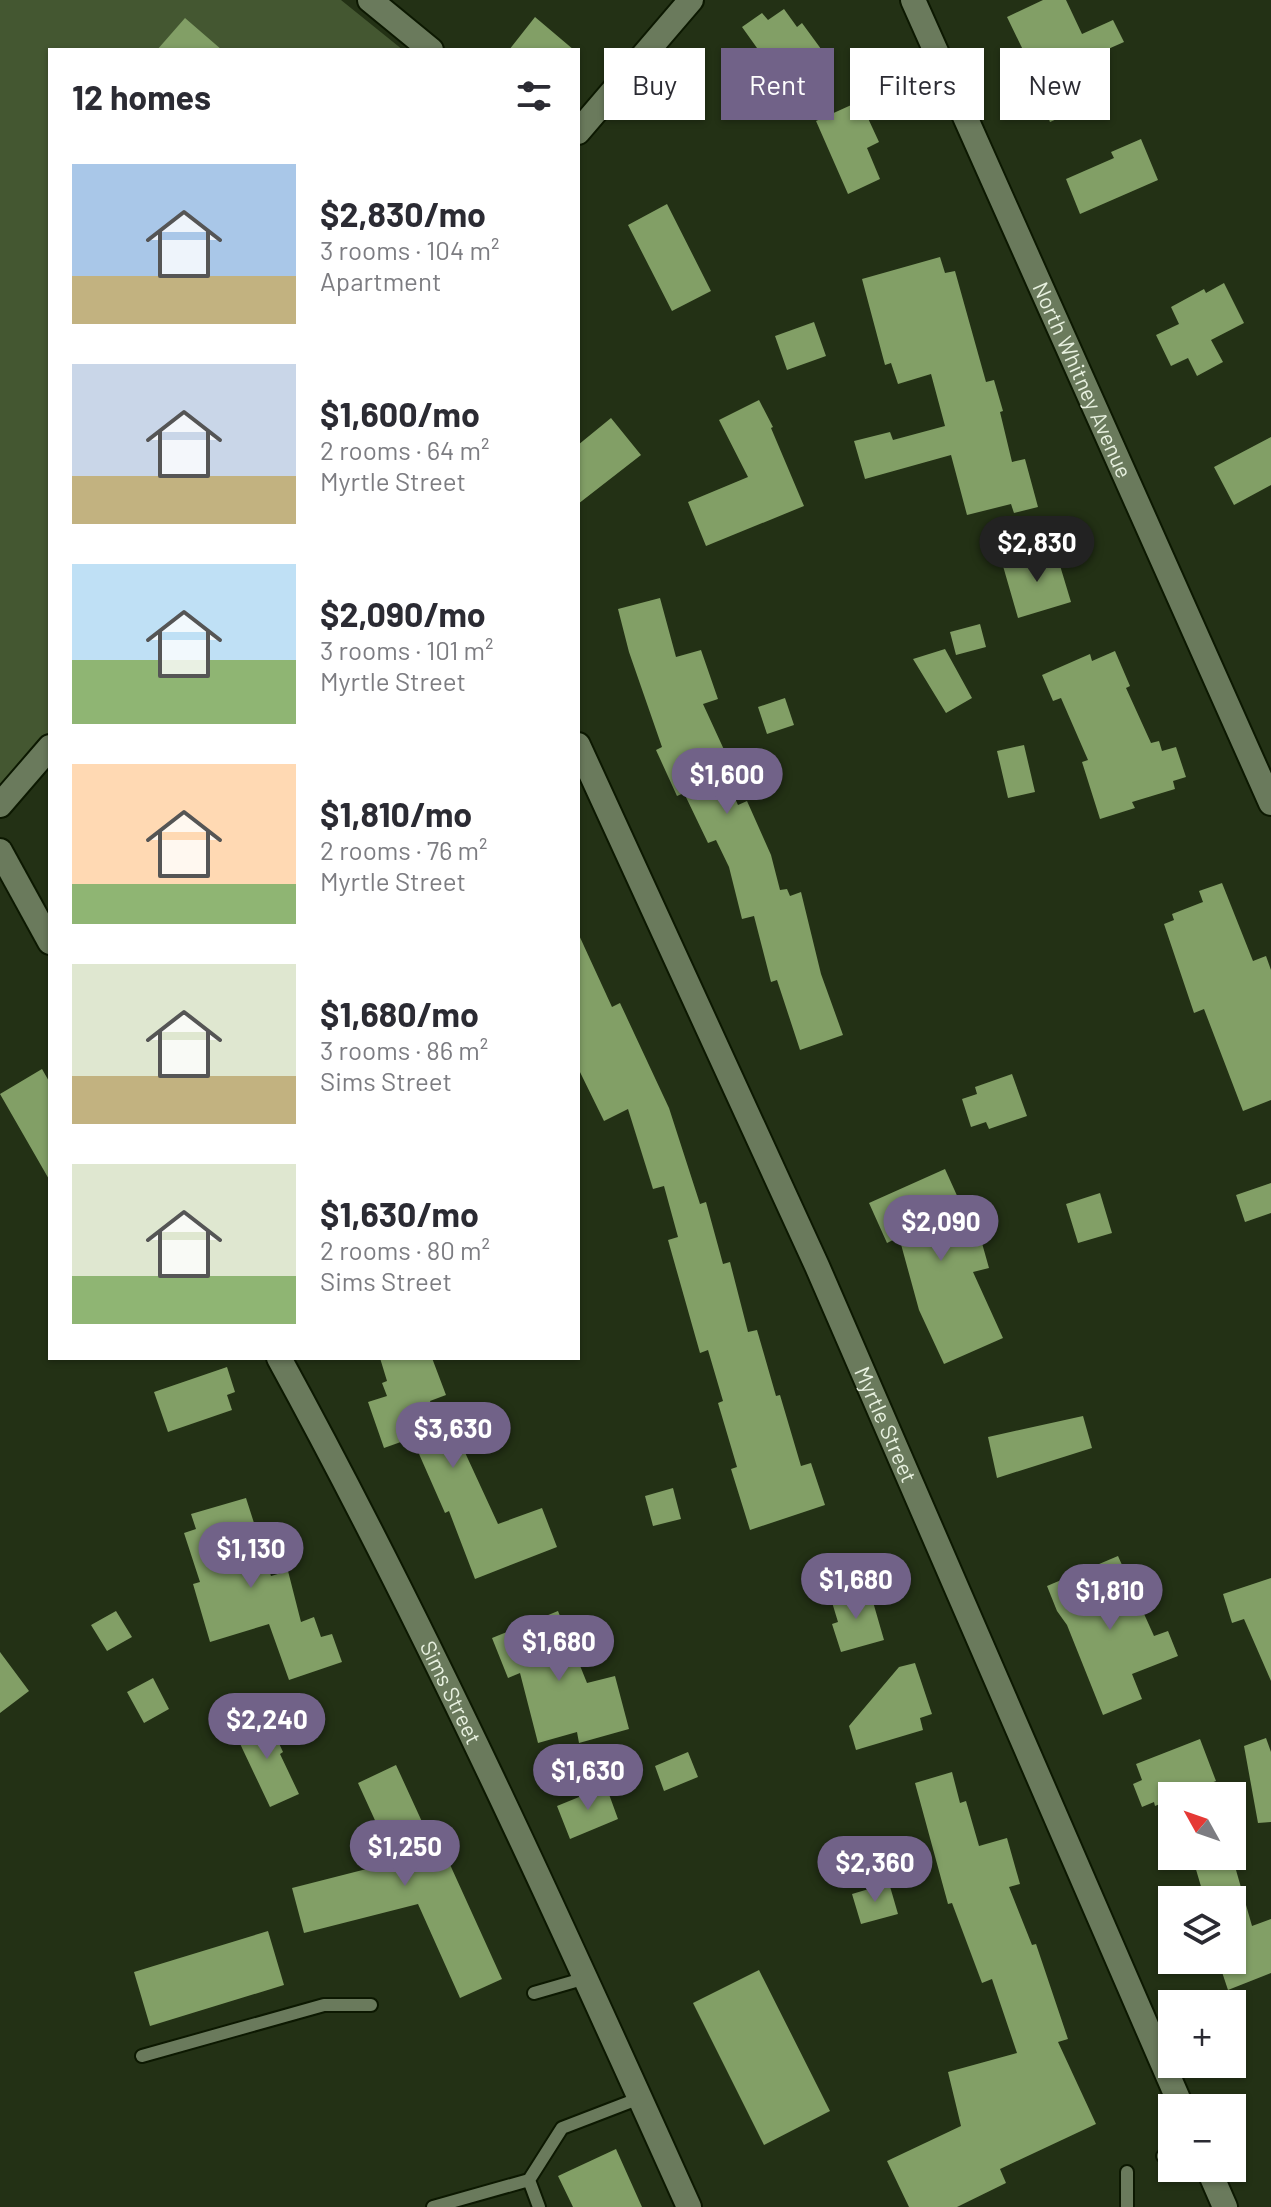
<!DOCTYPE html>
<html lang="en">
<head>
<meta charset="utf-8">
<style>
	body { margin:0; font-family:Barlow,sans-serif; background:#f7f7f7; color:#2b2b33; height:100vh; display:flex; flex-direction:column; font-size:30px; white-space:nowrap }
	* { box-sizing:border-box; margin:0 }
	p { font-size:26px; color:#7c7c81 }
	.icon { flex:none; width:44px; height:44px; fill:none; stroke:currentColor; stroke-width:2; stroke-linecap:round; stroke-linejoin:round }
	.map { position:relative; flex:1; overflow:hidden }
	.side { position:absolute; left:48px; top:48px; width:532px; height:1312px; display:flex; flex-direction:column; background:#fff; border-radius:0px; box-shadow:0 2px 6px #0004 }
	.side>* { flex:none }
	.guide { position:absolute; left:604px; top:48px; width:546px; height:72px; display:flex; gap:16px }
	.needle { width:52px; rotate:310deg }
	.fabs { position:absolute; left:1158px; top:1782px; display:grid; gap:16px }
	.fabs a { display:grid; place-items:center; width:88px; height:88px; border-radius:0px; background:#fff; box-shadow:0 2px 6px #0004; font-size:40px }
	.price { position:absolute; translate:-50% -68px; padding:0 18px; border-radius:28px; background:#716288; color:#fff; font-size:26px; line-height:52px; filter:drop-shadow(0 2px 4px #0008) }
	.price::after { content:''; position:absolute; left:50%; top:48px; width:24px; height:18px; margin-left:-12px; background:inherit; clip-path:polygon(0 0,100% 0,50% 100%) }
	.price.current { background:#222; color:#fff }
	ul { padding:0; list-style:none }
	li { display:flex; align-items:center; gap:24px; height:200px; padding:0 24px }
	li span { display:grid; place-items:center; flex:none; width:224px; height:160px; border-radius:0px; color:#555 }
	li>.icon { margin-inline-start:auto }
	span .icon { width:96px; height:96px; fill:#fffc; stroke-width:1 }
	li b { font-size:34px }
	h2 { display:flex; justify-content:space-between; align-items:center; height:96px; padding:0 24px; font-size:34px }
	.chip { padding:0 28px; border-radius:0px; background:#fff; box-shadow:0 2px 6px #0004; font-size:28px; line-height:72px }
	.chip.current { background:#716288; color:#fff }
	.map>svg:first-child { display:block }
</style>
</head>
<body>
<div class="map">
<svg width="1271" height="2207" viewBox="0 0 1271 2207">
	<rect width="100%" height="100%" fill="#233115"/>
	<path fill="#445731" d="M0,0H341L403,50H50V731L0,791Z"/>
	<path fill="#829f66" d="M1043,0H1066L1082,34L1113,20L1124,42L1074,64L1091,104L1050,122L1034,82L1038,81L1007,17Z
		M784,9L797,27L802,23L824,53L816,59L824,70L790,94L742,27L762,13L768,20Z
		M535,17L574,50H509Z
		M185,18L222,50H157Z
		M860,101L879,142L867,148L880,179L848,194L816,121Z
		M1141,139L1158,180L1080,214L1066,179L1114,158L1111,152Z
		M667,204L711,291L672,311L628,225Z
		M940,257L945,273L955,271L986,382L994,380L1003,411L1000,412L1012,462L1025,459L1038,507L1014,513L1011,504L967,515L951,455L865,479L854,441L890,432L893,440L945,426L931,374L898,384L891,363L885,365L862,279Z
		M1224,283L1244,323L1211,340L1223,362L1197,376L1188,358L1171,366L1156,335L1179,324L1171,307L1204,289L1206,293Z
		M814,322L826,356L787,370L775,336Z
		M759,400L773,427L771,428L804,506L706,546L688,502L748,477L719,420Z
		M611,418L641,455L578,504V445Z
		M1271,437V485L1234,505L1214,467Z
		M1055,549L1071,602L1018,618L1003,566Z
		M660,598L676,657L701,650L718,699L703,704L726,754L717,758L738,805L747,801L771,855L780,890L787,889L790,896L801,892L821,974L843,1035L800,1050L777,980L771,982L754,916L742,919L729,867L716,840L708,843L684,793L677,796L656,750L662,747L629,652L618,609Z
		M980,624L986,647L956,655L950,632Z
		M945,649L972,698L946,713L913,659Z
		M1115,651L1130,686L1126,688L1151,743L1159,741L1162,751L1176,747L1186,777L1173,781L1175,789L1132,802L1135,808L1100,819L1082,762L1088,760L1061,698L1053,701L1042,675L1090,654L1092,661Z
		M785,698L794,725L767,734L758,707Z
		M1024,745L1035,792L1008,798L997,751Z
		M1222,883L1253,961L1266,956L1271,970V1100L1243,1111L1204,1009L1194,1013L1164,924L1174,920L1172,914L1203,902L1199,891Z
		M578,933L612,1007L620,1003L669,1108L700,1204L706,1202L723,1264L730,1262L748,1332L757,1330L776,1396L780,1395L801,1466L811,1463L825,1505L750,1530L731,1469L737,1467L718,1403L723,1401L708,1350L700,1353L668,1240L678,1237L664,1186L653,1189L628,1109L604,1121L578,1068Z
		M42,1069L50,1083V1181L0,1094Z
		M1012,1074L1027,1116L989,1129L986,1122L971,1127L962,1099L977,1094L975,1087Z
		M945,1169L973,1231L978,1229L989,1268L973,1272L1003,1338L944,1364L919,1310L899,1237L887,1243L869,1203Z
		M1271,1183V1213L1245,1222L1236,1195Z
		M1100,1193L1112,1233L1078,1243L1066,1204Z
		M380,1358H432L446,1395L430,1401L449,1451L462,1446L498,1524L542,1508L557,1547L475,1579L449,1511L445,1513L412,1438L384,1448L368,1402L387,1396L382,1383L387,1381Z
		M227,1367L235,1392L227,1395L232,1410L168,1432L154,1392Z
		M1083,1416L1092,1448L997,1478L988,1437Z
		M673,1488L681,1519L653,1526L645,1496Z
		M246,1498L271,1576L288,1571L301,1622L314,1617L321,1637L332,1634L342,1662L289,1680L269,1624L210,1642L193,1584L200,1582L184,1533L196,1529L191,1514Z
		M1118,1556L1154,1636L1168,1631L1178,1656L1132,1674L1142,1699L1103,1715L1067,1625L1057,1611L1047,1586Z
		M1271,1578V1681L1244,1619L1232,1623L1223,1594Z
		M869,1588L884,1640L841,1652L832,1624L838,1622L831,1599Z
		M116,1611L132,1637L107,1651L91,1625Z
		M558,1611L587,1683L615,1676L629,1729L579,1743L577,1732L538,1743L520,1673L508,1678L492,1638Z
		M0,1652L29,1691L0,1713Z
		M915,1663L932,1714L920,1718L923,1730L856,1750L849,1726L899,1667Z
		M153,1678L169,1709L144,1723L127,1692Z
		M266,1715L283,1752L280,1754L299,1794L270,1807L234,1731Z
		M1266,1738L1271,1752V1822L1258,1823L1244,1746Z
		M1200,1739L1216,1781L1178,1796H1172V1799L1155,1806L1154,1802L1142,1807L1133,1784L1142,1780L1136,1764Z
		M688,1752L698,1777L664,1791L655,1766Z
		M396,1765L440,1861L447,1858L502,1979L460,1998L418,1904L304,1933L292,1888L394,1862L358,1783Z
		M952,1772L960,1803L966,1801L979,1846L1007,1838L1020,1884L1009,1887L1032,1945L1036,1944L1068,2039L1058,2042L1096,2124L1000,2169L1006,2183L957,2207H909L887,2161L961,2126L948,2072L1017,2053L992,1979L982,1983L952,1903L948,1904L915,1783Z
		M606,1786L618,1819L570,1839L557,1806Z
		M1192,1856H1232L1252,1926L1271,1919V1973L1228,1990L1218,1960H1232V1900H1205Z
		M889,1883L898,1914L861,1924L852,1894Z
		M268,1931L284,1985L150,2026L134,1972Z
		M759,1970L830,2111L764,2145L693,2003Z
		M616,2149L642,2207H573L558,2176Z"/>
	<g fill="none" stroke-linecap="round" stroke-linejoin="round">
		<defs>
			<path id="lane" d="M534,1993L586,1978
				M142,2056L324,2005H371
				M1163,2156L1172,2153
				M1127,2172V2207
				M529,2180L539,2207
				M433,2207L529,2180L562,2128L640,2098"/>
			<g id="street">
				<path d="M370,0L431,50"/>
				<path id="s1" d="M913,0L1271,803"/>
				<path d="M578,132L691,0"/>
				<path id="s2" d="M578,745L817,1266L1182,2108"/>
				<path d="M0,805L50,747"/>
				<path d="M0,851L50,942"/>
				<path id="s3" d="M279,1358C430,1634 560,1920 689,2207"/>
				<path d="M1208,2168L1225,2207"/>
			</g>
		</defs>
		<use href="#lane" stroke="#0c1801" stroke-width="16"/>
		<use href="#street" stroke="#0c1801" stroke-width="28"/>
		<use href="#lane" stroke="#6a7a5c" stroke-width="12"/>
		<use href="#street" stroke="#6a7a5c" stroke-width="24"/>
	</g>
	<g text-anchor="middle" stroke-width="8" stroke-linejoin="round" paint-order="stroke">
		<g font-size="22" fill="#e8f1e0" stroke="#10160b">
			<text dy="8" stroke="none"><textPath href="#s1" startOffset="416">North Whitney Avenue</textPath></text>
			<text dy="8" stroke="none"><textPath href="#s2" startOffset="746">Myrtle Street</textPath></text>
			<text dy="8" stroke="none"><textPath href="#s3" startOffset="376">Sims Street</textPath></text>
		</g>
	</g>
</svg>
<div class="fabs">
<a><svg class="needle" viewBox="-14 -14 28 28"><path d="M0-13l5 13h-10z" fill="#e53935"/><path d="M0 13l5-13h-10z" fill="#7c7c81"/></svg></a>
<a><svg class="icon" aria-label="layers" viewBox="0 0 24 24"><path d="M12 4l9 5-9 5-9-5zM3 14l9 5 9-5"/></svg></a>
<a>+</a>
<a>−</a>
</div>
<b class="price current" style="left:1037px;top:584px">$2,830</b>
<b class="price" style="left:727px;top:816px">$1,600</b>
<b class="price" style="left:941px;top:1263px">$2,090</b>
<b class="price" style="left:453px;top:1470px">$3,630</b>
<b class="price" style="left:251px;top:1590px">$1,130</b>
<b class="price" style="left:856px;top:1621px">$1,680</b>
<b class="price" style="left:1110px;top:1632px">$1,810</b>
<b class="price" style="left:559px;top:1683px">$1,680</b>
<b class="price" style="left:267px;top:1761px">$2,240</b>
<b class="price" style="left:588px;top:1812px">$1,630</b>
<b class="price" style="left:405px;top:1888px">$1,250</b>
<b class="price" style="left:875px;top:1904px">$2,360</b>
<div class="guide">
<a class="chip">Buy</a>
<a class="chip current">Rent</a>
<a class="chip">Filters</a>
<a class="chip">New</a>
</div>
<section class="side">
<h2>12 homes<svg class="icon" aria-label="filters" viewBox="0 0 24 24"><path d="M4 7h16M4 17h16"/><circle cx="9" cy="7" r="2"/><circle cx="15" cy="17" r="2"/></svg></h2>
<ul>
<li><span style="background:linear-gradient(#a9c7e8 70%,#c2b280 0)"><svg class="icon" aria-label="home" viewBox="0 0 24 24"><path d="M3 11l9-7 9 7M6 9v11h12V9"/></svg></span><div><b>$2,830/mo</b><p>3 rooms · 104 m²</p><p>Apartment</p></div></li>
<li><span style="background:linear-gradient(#c9d6e8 70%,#c2b280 0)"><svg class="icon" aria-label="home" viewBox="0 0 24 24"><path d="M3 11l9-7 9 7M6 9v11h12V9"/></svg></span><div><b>$1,600/mo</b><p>2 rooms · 64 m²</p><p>Myrtle Street</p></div></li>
<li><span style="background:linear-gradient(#bfe0f5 60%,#8fb573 0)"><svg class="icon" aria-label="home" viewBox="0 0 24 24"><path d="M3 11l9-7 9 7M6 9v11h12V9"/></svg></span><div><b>$2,090/mo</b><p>3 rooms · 101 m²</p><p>Myrtle Street</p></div></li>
<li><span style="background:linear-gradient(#ffd9b3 75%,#8fb573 0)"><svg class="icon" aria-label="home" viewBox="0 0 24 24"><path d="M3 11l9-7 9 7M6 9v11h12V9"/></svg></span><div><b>$1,810/mo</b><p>2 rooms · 76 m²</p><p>Myrtle Street</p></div></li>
<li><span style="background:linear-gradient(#dfe7d0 70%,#c2b280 0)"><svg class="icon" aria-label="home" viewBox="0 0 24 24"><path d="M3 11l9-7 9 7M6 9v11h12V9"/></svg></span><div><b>$1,680/mo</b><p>3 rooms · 86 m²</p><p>Sims Street</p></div></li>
<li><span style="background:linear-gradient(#dfe7d0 70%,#8fb573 0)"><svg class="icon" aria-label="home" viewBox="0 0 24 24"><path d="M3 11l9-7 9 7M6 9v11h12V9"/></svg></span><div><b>$1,630/mo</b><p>2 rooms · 80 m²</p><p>Sims Street</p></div></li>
</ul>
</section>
</div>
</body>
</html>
